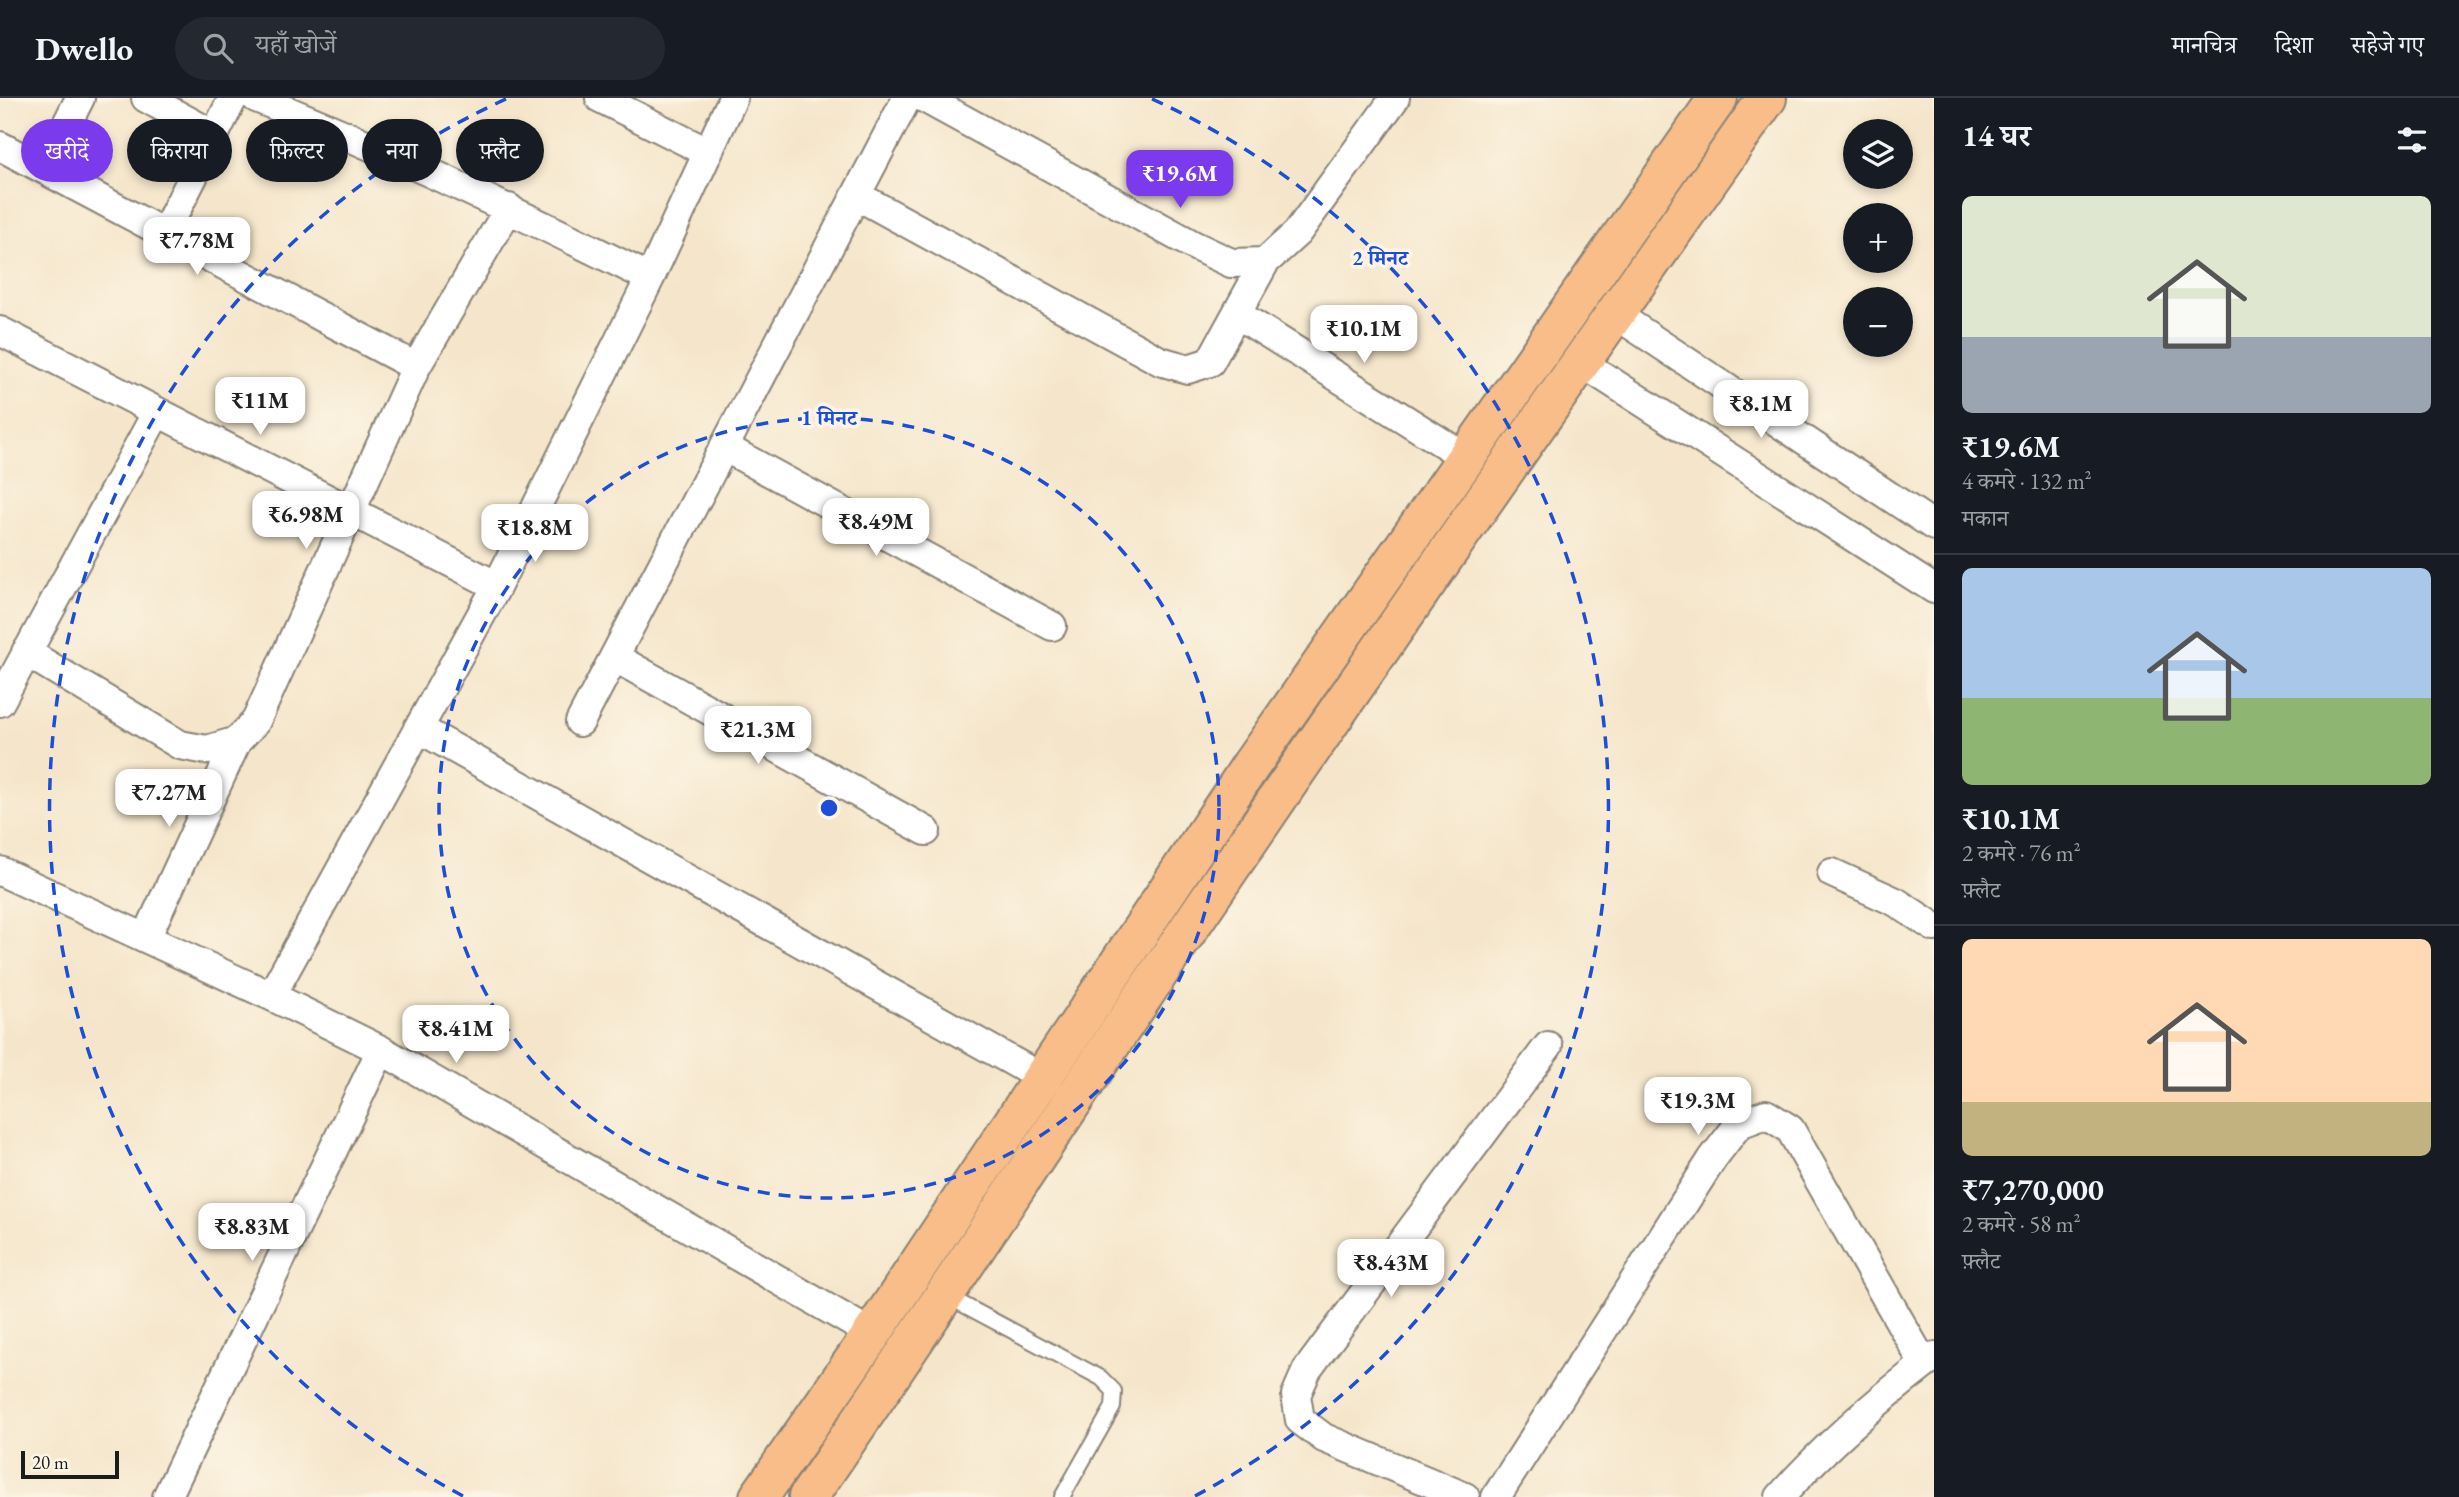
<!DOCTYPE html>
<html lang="hi">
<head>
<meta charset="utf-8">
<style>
	body { margin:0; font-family:"EB Garamond","Noto Serif Devanagari",serif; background:#242831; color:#f1f3f6; height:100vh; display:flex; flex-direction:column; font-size:26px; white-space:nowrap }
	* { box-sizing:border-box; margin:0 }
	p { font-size:23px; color:#9ea1a6 }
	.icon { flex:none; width:38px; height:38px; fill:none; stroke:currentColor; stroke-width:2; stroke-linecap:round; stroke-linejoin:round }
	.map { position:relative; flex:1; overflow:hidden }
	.sheet { display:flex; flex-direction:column; background:#171b24; width:525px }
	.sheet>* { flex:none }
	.banner { position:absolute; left:21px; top:21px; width:665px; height:63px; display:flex; gap:14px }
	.controls { position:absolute; left:1843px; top:21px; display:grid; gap:14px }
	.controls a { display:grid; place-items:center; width:70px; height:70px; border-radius:50%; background:#171b24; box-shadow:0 4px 10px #0003; font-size:35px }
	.scale { position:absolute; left:21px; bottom:18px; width:98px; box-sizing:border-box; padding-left:7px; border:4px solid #1c1c1c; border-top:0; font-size:19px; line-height:24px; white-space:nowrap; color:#1c1c1c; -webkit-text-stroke:5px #fcf5e5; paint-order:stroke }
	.price { position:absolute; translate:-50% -60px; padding:0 16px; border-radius:14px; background:#fff; color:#222; font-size:23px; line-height:46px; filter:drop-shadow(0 2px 4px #0008) }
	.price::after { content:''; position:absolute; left:50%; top:42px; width:21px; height:16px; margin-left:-10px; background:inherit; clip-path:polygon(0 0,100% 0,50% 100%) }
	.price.on { background:#7c3aed; color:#fff }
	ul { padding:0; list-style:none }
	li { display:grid; align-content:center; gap:14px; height:371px; padding:0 28px }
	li+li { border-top:2px solid #363941 }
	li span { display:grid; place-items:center; height:217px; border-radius:10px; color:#555 }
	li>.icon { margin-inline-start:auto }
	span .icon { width:126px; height:126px; fill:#fffc; stroke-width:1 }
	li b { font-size:30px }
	h2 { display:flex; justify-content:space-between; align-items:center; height:84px; padding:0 28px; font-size:30px }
	.chip { padding:0 24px; border-radius:32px; background:#171b24; box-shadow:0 4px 10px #0003; font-size:24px; line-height:63px }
	.chip.on { background:#7c3aed; color:#fff }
	header { display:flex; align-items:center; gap:42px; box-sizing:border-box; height:98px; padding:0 35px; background:#171b24; border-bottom:2px solid #363941 }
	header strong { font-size:33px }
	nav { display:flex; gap:38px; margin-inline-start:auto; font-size:24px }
	.search { width:490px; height:63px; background:#242831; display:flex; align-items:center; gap:18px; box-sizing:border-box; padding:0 24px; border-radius:38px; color:#9ea1a6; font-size:26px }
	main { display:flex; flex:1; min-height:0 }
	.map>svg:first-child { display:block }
</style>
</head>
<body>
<header>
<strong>Dwello</strong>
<div class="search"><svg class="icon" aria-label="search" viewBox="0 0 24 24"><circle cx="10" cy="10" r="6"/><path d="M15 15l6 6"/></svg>यहाँ खोजें</div>
<nav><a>मानचित्र</a><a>दिशा</a><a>सहेजे गए</a></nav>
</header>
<main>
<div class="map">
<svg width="1934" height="1399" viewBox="0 0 1934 1399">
	<rect width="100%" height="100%" fill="#fcf5e5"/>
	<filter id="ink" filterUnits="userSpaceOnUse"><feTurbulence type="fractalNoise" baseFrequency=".0143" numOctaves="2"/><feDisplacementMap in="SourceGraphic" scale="14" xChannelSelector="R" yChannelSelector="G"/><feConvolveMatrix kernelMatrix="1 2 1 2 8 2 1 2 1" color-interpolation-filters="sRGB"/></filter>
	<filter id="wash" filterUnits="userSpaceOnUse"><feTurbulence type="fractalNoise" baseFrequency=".00686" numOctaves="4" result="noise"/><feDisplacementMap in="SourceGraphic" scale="28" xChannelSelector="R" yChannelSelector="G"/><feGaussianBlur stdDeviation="1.57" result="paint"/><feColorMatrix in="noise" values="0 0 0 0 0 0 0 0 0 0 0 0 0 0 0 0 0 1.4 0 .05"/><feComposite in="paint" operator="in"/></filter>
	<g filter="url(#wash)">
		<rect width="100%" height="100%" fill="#f5e6cb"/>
	</g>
	<g filter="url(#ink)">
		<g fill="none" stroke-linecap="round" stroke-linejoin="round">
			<defs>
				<path id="service" d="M947,1198L1101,1280L1114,1293L1113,1309L1062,1399"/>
				<path id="minor" d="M146,0L214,37
					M256,0C391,54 521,116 650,180
					M600,0L707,54
					M924,0L1195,148L1231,165L1265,164L1297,135L1395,0
					M0,48L416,269
					M44,71L80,0
					M856,97L1160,263L1188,271L1210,264L1265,164
					M165,134L233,0
					M1237,216L1465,359
					M1615,216L1934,428
					M0,233L497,488
					M1582,265L1934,491
					M724,349L1052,528
					M26,554L180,647L207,652L237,643L256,623L416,269L509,110
					M614,559L926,733
					M0,604L157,314
					M580,624L907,0
					M418,630L1042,980
					M0,773L271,898L381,952L872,1236
					M1832,775L1896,804L1934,829
					M146,840L237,643
					M271,898L497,488L650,180L733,0
					M167,1399L381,952
					M1465,1399L1324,1340L1300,1322L1296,1297L1307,1272L1548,948
					M1496,1399L1713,1060L1739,1026L1766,1016L1790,1031L1924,1266
					M1780,1399C1826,1347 1879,1301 1934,1259"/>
				<path id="primary" d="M759,1399L872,1236L1251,667L1718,0
					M808,1399C907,1256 1001,1111 1097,967C1315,641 1541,320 1767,0"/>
			</defs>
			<use href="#service" stroke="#888174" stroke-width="18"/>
			<use href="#minor" stroke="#888174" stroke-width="32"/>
			<use href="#primary" stroke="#888174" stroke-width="42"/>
			<use href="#service" stroke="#fff" stroke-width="14"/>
			<use href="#minor" stroke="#fff" stroke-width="28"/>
			<use href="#primary" stroke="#f9bd89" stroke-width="38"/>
		</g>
	</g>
	<g fill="none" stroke="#1d4ed8" stroke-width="3.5" stroke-dasharray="12 9">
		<circle cx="829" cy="710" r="390"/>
		<path d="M463 1398A779 779 0 0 1 506 1M1152 1A779 779 0 0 1 1195 1398"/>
	</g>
	<circle cx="829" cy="710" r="10" fill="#1d4ed8" stroke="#fcf5e5" stroke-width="3.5"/>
	<g font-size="21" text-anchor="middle" font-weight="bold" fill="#1d4ed8" stroke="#fcf5e5" stroke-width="7" stroke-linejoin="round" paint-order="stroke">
		<text x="1380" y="167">2 मिनट</text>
		<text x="829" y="327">1 मिनट</text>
	</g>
</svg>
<div class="controls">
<a><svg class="icon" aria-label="layers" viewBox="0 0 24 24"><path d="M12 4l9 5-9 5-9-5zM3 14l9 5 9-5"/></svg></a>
<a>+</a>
<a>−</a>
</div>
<div class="scale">20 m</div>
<b class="price on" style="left:1180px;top:112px">₹19.6M</b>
<b class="price" style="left:197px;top:179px">₹7.78M</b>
<b class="price" style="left:1364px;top:267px">₹10.1M</b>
<b class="price" style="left:260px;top:339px">₹11M</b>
<b class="price" style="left:1761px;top:342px">₹8.1M</b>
<b class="price" style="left:306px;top:453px">₹6.98M</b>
<b class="price" style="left:876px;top:460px">₹8.49M</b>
<b class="price" style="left:535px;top:466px">₹18.8M</b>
<b class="price" style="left:758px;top:668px">₹21.3M</b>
<b class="price" style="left:169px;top:731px">₹7.27M</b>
<b class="price" style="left:456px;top:967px">₹8.41M</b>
<b class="price" style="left:1698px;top:1039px">₹19.3M</b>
<b class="price" style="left:252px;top:1165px">₹8.83M</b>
<b class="price" style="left:1391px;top:1201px">₹8.43M</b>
<div class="banner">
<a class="chip on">खरीदें</a>
<a class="chip">किराया</a>
<a class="chip">फ़िल्टर</a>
<a class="chip">नया</a>
<a class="chip">फ़्लैट</a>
</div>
</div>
<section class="sheet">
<h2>14 घर<svg class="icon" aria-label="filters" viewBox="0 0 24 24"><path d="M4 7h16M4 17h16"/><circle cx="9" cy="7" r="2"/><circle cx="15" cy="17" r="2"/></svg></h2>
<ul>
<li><span style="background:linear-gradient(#dfe7d0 65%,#9aa5b1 0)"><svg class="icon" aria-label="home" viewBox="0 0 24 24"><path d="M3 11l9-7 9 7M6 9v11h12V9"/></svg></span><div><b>₹19.6M</b><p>4 कमरे · 132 m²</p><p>मकान</p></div></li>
<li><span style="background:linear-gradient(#a9c7e8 60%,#8fb573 0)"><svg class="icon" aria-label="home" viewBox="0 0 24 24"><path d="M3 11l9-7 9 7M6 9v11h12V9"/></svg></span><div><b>₹10.1M</b><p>2 कमरे · 76 m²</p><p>फ़्लैट</p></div></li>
<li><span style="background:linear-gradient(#ffd9b3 75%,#c2b280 0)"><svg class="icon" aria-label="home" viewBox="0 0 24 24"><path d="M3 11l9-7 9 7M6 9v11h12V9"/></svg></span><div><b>₹7,270,000</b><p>2 कमरे · 58 m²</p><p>फ़्लैट</p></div></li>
</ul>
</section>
</main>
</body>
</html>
